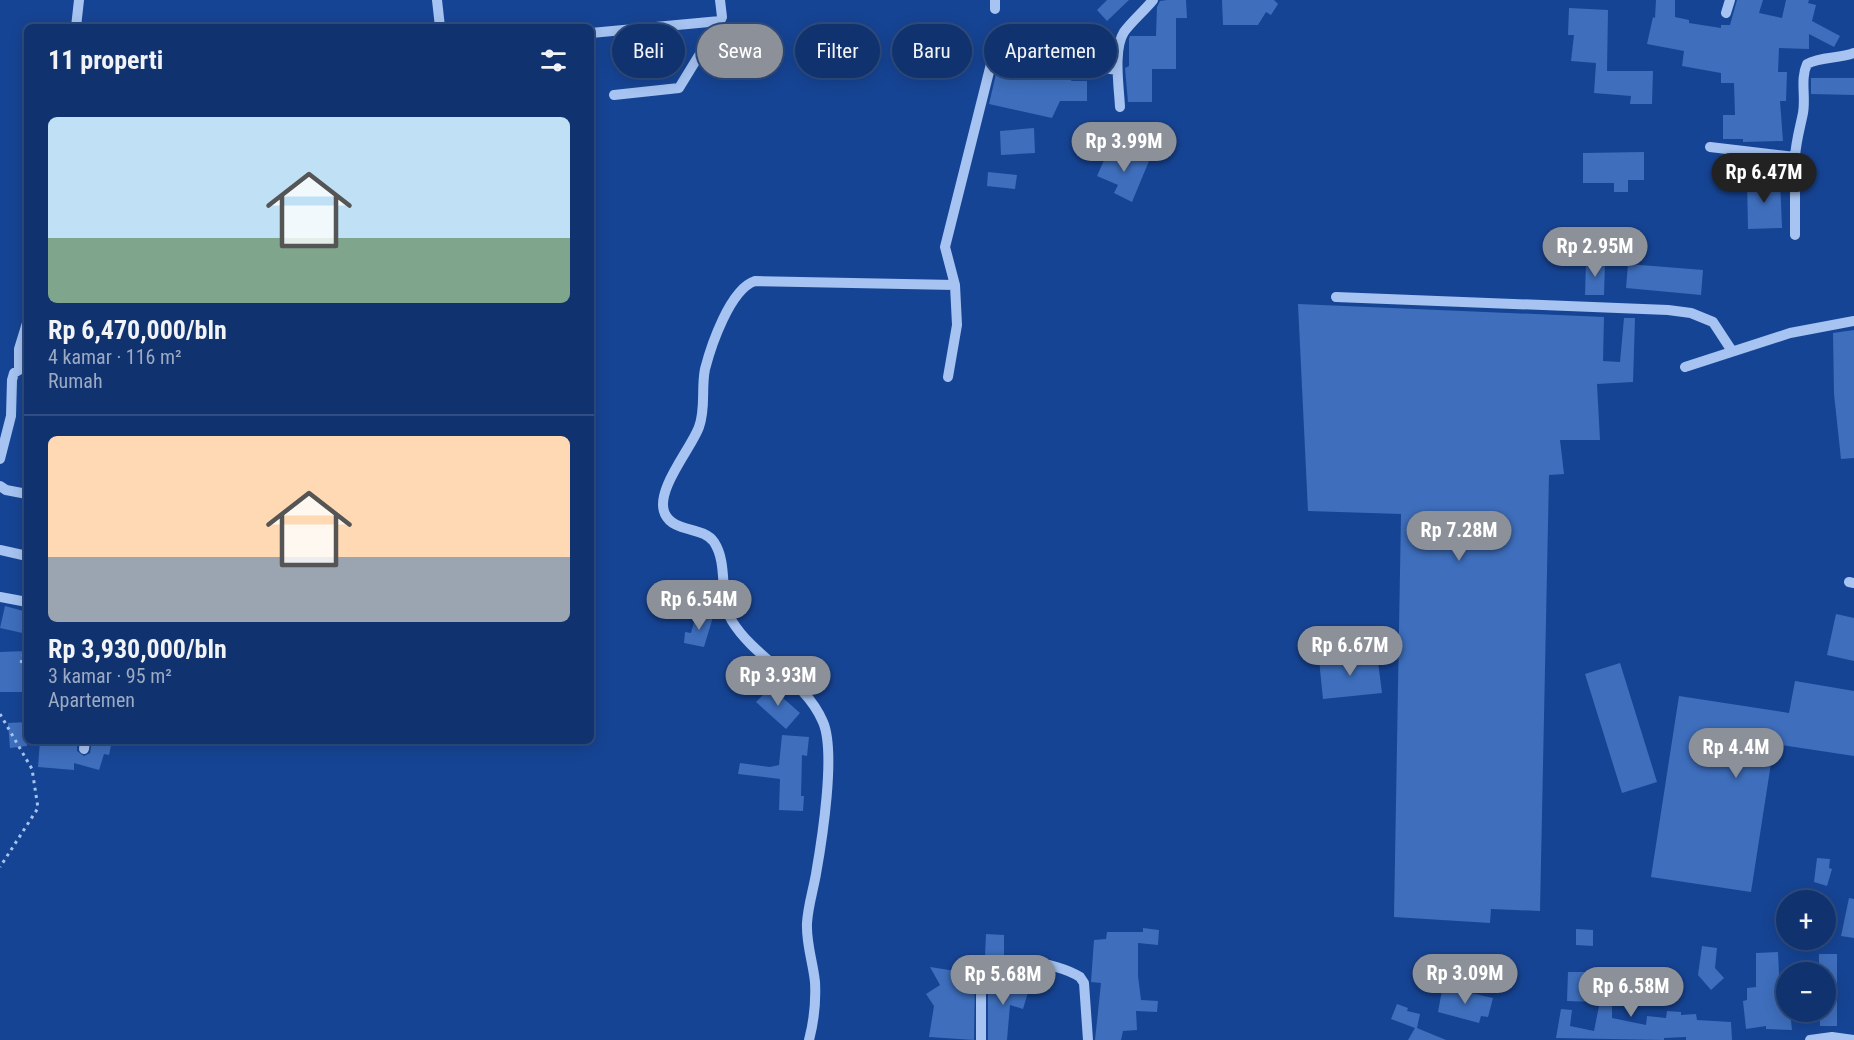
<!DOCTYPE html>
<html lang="id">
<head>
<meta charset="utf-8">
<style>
	body { margin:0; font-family:"Roboto Condensed",sans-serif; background:#1e3f77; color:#f1f3f6; height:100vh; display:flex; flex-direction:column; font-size:22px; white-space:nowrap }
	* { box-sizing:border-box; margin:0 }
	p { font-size:20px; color:#9caac3 }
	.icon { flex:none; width:33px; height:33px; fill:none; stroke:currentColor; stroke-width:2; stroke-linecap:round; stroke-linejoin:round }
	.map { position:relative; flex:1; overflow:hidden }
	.drawer { position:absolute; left:24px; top:24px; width:570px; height:720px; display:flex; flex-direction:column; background:#10336f; border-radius:9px; box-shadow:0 3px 15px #0003,0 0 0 2px #304e82 }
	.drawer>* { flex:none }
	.hud { position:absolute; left:612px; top:24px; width:570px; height:54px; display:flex; gap:12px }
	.controls { position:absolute; left:1776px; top:890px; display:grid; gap:12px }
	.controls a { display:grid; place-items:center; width:60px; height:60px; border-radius:50%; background:#10336f; box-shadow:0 3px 15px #0003,0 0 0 2px #304e82; font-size:30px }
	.price { position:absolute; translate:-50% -51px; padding:0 14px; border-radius:21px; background:#8c9099; color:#fff; font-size:20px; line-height:39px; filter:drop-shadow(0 2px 3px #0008) }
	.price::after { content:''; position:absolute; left:50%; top:36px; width:18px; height:14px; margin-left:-9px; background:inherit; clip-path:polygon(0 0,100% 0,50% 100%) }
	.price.on { background:#222; color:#fff }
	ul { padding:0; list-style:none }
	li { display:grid; align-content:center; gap:12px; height:318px; padding:0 24px }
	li+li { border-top:2px solid #304e82 }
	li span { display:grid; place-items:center; height:186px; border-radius:9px; color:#555 }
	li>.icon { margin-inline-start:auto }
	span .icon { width:108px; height:108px; fill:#fffc; stroke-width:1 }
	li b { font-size:26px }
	h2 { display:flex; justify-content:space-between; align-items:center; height:72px; padding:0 24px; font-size:26px }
	.tag { padding:0 21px; border-radius:27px; background:#10336f; box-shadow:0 3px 15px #0003,0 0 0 2px #304e82; font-size:21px; line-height:54px }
	.tag.on { background:#8c9099; color:#fff }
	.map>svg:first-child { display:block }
</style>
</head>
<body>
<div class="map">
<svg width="1854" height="1040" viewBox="0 0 1854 1040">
	<rect width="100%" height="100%" fill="#164494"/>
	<path fill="#3e6ebc" d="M1107,0H1129L1107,21L1097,10Z
		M1167,0H1186L1187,18H1176V69H1152V102H1128L1125,68L1129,66V39L1130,36H1156L1157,7L1160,1Z
		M1222,0H1274L1278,4L1271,15L1266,12L1258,25H1223Z
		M1656,0H1675V17L1689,20V23L1721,28V25H1730L1737,0H1763L1759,13L1782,18L1786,0H1809L1808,3L1816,5L1812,21L1840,36L1834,47L1809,34V49L1779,48L1778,72H1787L1786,101H1780L1783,141L1743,142V139H1723V115H1735L1734,83H1721V73L1682,66L1684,51L1647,44L1653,17L1655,18Z
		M1569,8L1608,10L1607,71H1653L1652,104H1630L1631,96L1594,93L1596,63L1571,61L1574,35H1568Z
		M1019,62L1030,64L1040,69L1042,66L1058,68L1056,71L1072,81H1087V101H1060L1052,118L989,104L997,70L1014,71Z
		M1811,78H1854V95L1811,94Z
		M1034,128L1035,153L1001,155L1000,131Z
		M1109,149L1127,156L1128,152L1149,161L1132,202L1114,193L1118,185L1097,176Z
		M1644,152V180H1628V192H1614V183H1583V153Z
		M988,172L1017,175L1015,189L987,186Z
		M1780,179L1782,228L1748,229L1747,180Z
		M1586,262H1605L1604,295H1585Z
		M1628,264L1703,270L1701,295L1626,288Z
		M1298,304L1604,317L1603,361L1620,362L1624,318H1635L1633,382L1597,384L1600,440H1560L1564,474L1549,475L1540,911L1491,909L1490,923L1394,917L1401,514L1308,511Z
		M1854,330V458L1841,459L1834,394L1833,333Z
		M5,606L27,612V634L0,628Z
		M697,612L713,617L704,647L684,643L685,632L691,633Z
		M1836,614L1854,618V661L1827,655Z
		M27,651V692H0V652Z
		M1377,654L1382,693L1323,699L1319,660Z
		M1620,663L1657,782L1622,793L1585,674Z
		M1795,681L1854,691V756L1774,744L1751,892L1651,877L1679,696L1789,713Z
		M774,684L785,696L783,698L800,713L786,729L756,702Z
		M27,722V746L10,748L8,723Z
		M782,735L809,737L807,756L802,755L801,796H804L803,811L779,810L780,779L738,774L740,763L770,767L779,765Z
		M40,741H77V751L84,756L90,753L92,741H112L109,755L104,754L99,770L74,763V770L38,767Z
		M1817,858L1830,859L1829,868L1832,869L1827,886L1814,882Z
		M1849,898L1854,899V938L1841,936Z
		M1143,928L1159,930L1158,945L1138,943V976L1141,1000L1158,1001L1157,1012L1136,1011L1137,1030L1123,1031L1121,1040H1095L1101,983L1091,982L1094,940L1106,939L1107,932H1143Z
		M1576,929L1593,930V946L1576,945Z
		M986,934L1004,935V955L985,956Z
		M1702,946L1717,948L1715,968L1724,978L1711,990L1698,975Z
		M1778,952L1780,996H1785L1786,1011H1790L1792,1030L1766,1029V1026L1746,1029L1743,1001L1747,1000V988L1756,987V953Z
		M1819,954H1837V1026H1820V1011H1826V972H1819Z
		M930,967L975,974L974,1040L929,1037L934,1006L926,994L940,985Z
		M1568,972H1589V979H1612V1018L1646,1025L1647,1016L1666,1018L1667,1011L1681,1012V1015L1696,1014L1697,1020L1731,1022L1732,1040H1686V1037L1664,1038V1040L1556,1038L1561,1009L1572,1010L1570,1026L1594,1031L1599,1006H1595V1002L1567,1001Z
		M992,977L1009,979V982L1029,989L1023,1009L1010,1005L1007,1040H988V981Z
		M1442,990L1458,993V990L1493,998L1488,1017L1481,1016L1479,1023L1438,1012Z
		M1397,1004L1408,1008L1407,1011L1420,1014L1417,1028L1446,1040H1408L1415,1028L1391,1019Z"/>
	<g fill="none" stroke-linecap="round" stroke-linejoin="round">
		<path stroke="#a6c3f1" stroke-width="3" stroke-dasharray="3 4.5" stroke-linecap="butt" d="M21,663L27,642
			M0,714L32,769L38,808L0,867"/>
		<path stroke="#a6c3f1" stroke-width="10" d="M437,0L440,27
			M995,9V0
			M1726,13L1730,0
			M76,27L79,0
			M591,33L720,21L722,17L720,0
			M614,95L679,88L720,21
			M1120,107C1119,87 1113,49 1124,32C1132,21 1144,11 1153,0
			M1710,147L1795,157C1796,141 1800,128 1803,113C1806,97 1800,79 1807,64C1821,56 1839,59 1854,53
			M1795,235V157
			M1336,297L1668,310L1691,313L1713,322L1732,351
			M1685,367L1790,333L1854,321
			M948,377L957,325L955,285L945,247L993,56L995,52H1002L1117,70
			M0,459L11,416L12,380L14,373L19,370V349L27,323
			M0,486L6,490L27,494
			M0,550L27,556
			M1849,582L1854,583
			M0,597L27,602
			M84,749L85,741
			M809,1040C814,1021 816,1001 815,982C813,962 806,944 807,923C808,906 813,891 816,874C822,840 836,752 823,722C805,679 755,659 732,621C718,597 729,565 714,542C703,526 674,533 665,514C654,491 691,449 699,427C706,408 701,389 705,369C711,346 730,289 755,281L955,285
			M981,1040V979C992,949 1059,963 1080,977L1084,983L1088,1040
			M1810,1040L1832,1037L1854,1040"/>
	</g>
</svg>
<div class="controls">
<a>+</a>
<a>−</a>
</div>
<b class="price" style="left:1124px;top:173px">Rp 3.99M</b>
<b class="price on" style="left:1764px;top:204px">Rp 6.47M</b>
<b class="price" style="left:1595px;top:278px">Rp 2.95M</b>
<b class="price" style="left:1459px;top:562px">Rp 7.28M</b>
<b class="price" style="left:699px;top:631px">Rp 6.54M</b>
<b class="price" style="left:1350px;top:677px">Rp 6.67M</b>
<b class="price" style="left:778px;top:707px">Rp 3.93M</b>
<b class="price" style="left:1736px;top:779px">Rp 4.4M</b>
<b class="price" style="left:1465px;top:1005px">Rp 3.09M</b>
<b class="price" style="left:1003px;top:1006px">Rp 5.68M</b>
<b class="price" style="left:1631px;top:1018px">Rp 6.58M</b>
<div class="hud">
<a class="tag">Beli</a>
<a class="tag on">Sewa</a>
<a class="tag">Filter</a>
<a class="tag">Baru</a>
<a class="tag">Apartemen</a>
</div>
<section class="drawer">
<h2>11 properti<svg class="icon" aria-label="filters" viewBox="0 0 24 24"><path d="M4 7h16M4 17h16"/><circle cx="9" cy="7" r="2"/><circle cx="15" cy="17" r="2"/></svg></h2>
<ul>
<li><span style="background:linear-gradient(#bfe0f5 65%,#7fa58c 0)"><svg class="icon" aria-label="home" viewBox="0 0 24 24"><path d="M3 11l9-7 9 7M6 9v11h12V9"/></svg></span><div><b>Rp 6,470,000/bln</b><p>4 kamar · 116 m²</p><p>Rumah</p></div></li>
<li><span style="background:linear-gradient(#ffd9b3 65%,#9aa5b1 0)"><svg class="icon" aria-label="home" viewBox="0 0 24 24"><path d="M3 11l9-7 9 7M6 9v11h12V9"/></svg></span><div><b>Rp 3,930,000/bln</b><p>3 kamar · 95 m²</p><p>Apartemen</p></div></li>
</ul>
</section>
</div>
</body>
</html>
